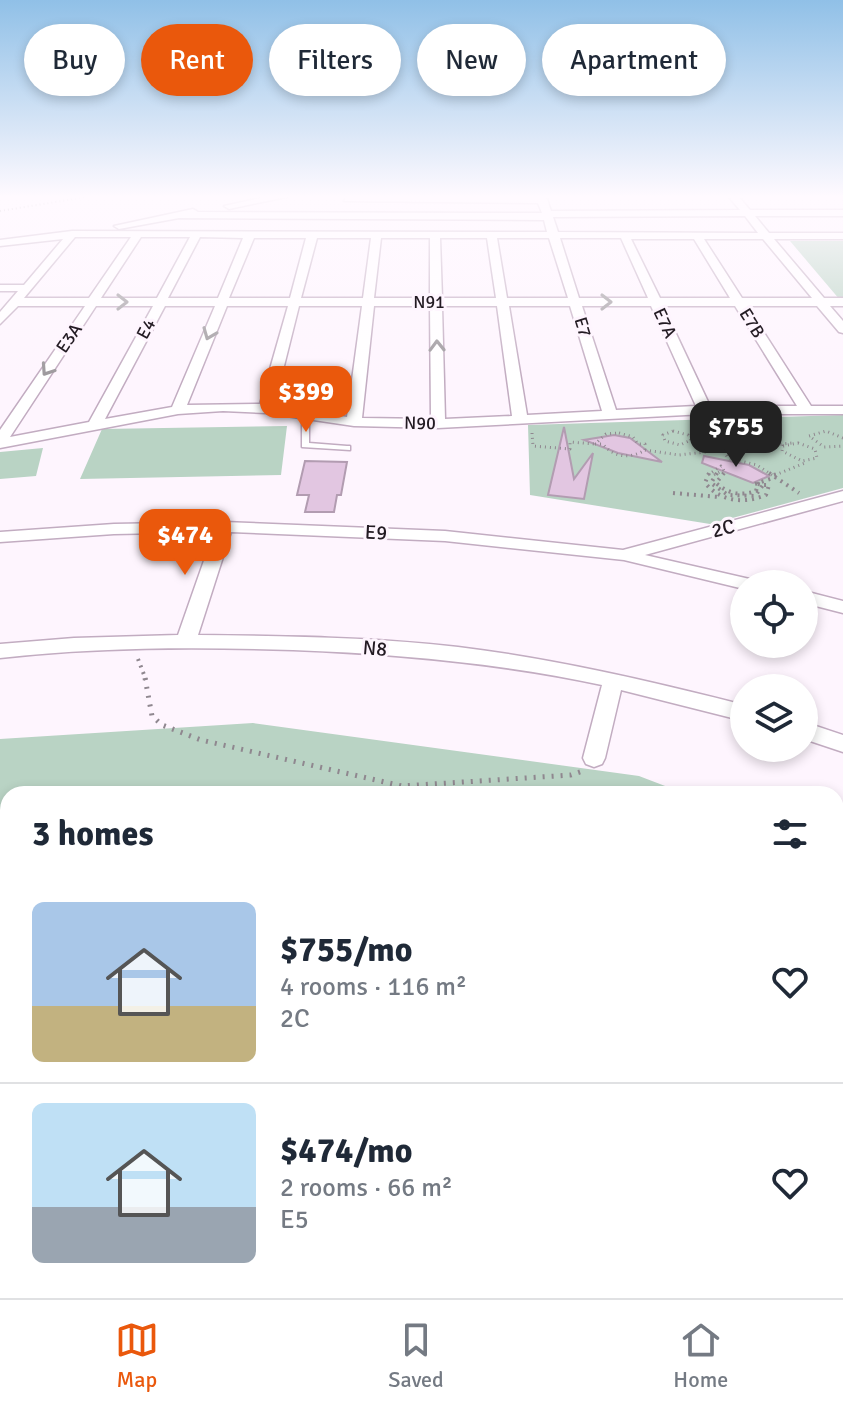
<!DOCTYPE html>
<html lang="en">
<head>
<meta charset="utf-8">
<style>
	body { margin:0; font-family:Signika,sans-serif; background:#f6f6f7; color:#1f2937; height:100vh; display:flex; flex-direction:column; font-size:30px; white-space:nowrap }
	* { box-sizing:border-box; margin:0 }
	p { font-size:26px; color:#747a83 }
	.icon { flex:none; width:44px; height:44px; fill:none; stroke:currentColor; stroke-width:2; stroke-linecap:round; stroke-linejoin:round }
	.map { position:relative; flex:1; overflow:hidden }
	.panel { position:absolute; left:0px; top:786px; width:844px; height:512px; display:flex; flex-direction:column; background:#fff; border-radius:24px 24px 0 0; box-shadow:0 4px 12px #0003 }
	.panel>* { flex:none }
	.top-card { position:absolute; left:24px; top:24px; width:796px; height:72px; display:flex; gap:16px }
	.fabs { position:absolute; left:730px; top:570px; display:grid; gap:16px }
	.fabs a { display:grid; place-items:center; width:88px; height:88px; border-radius:50%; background:#fff; box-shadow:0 4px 12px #0003; font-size:40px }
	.price { position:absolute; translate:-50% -68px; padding:0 18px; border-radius:16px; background:#ea580c; color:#fff; font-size:26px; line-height:52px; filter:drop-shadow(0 2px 4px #0008) }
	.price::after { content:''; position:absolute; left:50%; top:48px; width:24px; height:18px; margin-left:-12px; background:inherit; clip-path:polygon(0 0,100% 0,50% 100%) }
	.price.selected { background:#222; color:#fff }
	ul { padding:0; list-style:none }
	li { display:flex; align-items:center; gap:24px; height:200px; padding:0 32px }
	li+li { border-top:2px solid #e0e1e3 }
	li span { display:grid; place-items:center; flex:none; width:224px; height:160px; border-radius:12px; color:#555 }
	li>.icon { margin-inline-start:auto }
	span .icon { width:96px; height:96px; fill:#fffc; stroke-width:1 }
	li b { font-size:34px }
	h2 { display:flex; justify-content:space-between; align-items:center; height:96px; padding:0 32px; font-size:34px }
	.chip { padding:0 28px; border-radius:36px; background:#fff; box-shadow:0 4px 12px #0003; font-size:28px; line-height:72px }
	.chip.selected { background:#ea580c; color:#fff }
	.dock { display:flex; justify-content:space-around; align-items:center; height:112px; border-top:2px solid #e0e1e3; background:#fff; font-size:22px; color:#747a83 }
	.dock a { display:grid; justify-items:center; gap:4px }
	.dock .selected { color:#ea580c }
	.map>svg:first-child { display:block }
</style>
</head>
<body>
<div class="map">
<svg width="843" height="1298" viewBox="0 0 843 1298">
	<rect width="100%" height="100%" fill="#fef5fe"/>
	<path fill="#b9d3c4" d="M790,241H843V300H840Z
		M843,415V488L710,524L530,495L528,425Z
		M287,426L281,475L80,479L102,429Z
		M43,448L36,476L0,479V452Z
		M253,723L639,776L686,794H8V902L0,903V739Z
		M836,850L843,853V1058L836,1054Z"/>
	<path fill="#e2c6e1" stroke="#b29cb1" stroke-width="2" d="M564,427L574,479L593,453L584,499L548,495Z
		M614,435L630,438L662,462L618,453L584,440Z
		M704,456L749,465L769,476L753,483L702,463Z
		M305,461L347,462L341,495H337L334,512H305L309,495H297Z"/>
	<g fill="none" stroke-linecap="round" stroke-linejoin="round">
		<defs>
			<path id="service" d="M302,413L309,415V443L347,446H350V450L302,447Z"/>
			<path id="minor" d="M270,196H291L229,209L224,206Z
				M347,196H546L551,211L740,210L728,196H738L750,210H843V216H755L769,233H843V239H774L824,298H843V306H830L843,321V333L839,332L817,306H747L811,406H843V414H705L438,428L354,426L266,413L223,411L178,414L0,448V430L85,306H18L0,324V312L18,291H0V285H24L63,239L0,246V240L72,231L547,232L544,220L179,218L119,229L114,226L193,209L198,212L542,213L538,203L344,201ZM745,216L758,233L558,232L553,217ZM75,237H131L89,298H24ZM141,237H190L157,298H101ZM200,237L243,238L218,298H168ZM254,238H306L290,298H229ZM317,238H371L363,298H301ZM381,238H430V298H374ZM440,238H487L496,298H442ZM497,238H549L568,298H507ZM560,238H621L648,298H579ZM631,239H694L730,298H660ZM704,239H763L812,298H742ZM96,306H153L89,422L10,437ZM165,306H215L172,407L105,419ZM227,306H288L260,404L187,405ZM299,306H362L347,417L274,406ZM374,306H430L431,419L362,418ZM442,306H497L512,416L445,419ZM509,306H570L602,411L527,415ZM582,306H651L696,406L616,410ZM663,306H735L797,406H710Z
				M843,491V501L645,555L754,580L756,584H744V589L624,560L445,541L231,532L198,635C284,636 372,637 458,647C555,659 650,681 744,705V721L621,690L605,758L602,764L594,767L586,764L583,758L602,685C499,663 397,654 293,650C195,647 98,647 0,658V644L74,638L178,635L214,532L114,534L0,542V532L114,524L224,522L445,531L623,550Z
				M804,591L843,601V613L804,603Z
				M804,722L843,735V752L804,739Z
				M0,1037H8V1067H0Z
				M836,1253L843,1256V1292L836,1289Z"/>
		</defs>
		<use href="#service" stroke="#c2acc1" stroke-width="3"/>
		<use href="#minor" stroke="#c2acc1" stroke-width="3"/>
		<path stroke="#8f878f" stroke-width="2" stroke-dasharray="1 3" stroke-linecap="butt" d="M0,211L92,196"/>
		<path stroke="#8f878f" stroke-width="3" stroke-dasharray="1 4" stroke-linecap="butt" d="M673,431L688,435L691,440L680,445L665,441L663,435Z
			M532,433L533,446L570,449V442L595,444
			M619,433L633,437L638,444H645V450C630,459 614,458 603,444H595L606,434Z
			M843,438L826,431L809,436L824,447L843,446
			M798,443L815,449L817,458L802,461L782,451L783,446Z
			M645,450L679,455L723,450L711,423
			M708,475L721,466L725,472L721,475
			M714,475L723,470
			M772,475L757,465L728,458L723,450L792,443
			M775,475L805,463"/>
		<path stroke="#8f878f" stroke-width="4" stroke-dasharray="2 5" stroke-linecap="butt" d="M709,473L705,483C721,502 744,504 766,495L769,485H763
			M717,473L711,483L728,495L755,496L763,485
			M724,473L716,483C728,494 741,496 756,491L758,484L763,485
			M769,473L799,493
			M774,475L780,473
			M755,484L776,477
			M673,493L719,497
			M138,659L146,680"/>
		<path stroke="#8f878f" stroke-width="5" stroke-dasharray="2 7" stroke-linecap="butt" d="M145,678L152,716L162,725L201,740L402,786L571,775L583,771"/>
		<use href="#service" fill="#fff" fill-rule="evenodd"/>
		<use href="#minor" fill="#fff" fill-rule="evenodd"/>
	</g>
	<defs><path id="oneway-chevron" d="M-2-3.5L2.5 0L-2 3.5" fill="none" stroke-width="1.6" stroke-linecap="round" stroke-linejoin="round" transform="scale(2)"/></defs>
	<g stroke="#9c989c">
		<use href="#oneway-chevron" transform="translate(122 302)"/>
		<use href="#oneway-chevron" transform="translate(606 302)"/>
		<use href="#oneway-chevron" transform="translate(209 334) rotate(112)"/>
		<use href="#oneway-chevron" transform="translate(437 346) rotate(-91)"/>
		<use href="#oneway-chevron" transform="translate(47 370) rotate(124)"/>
	</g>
	<linearGradient id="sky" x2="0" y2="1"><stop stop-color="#90c0e7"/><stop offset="0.52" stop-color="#fffaff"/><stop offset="1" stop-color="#fffaff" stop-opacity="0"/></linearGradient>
	<rect width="843" height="378" fill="url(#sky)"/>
	<g text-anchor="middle" stroke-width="6" stroke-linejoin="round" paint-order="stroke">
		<g font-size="18" fill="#231b23" stroke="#fef5fe">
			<text x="429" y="308">N91</text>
			<text transform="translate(665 323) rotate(65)" y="6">E7A</text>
			<text transform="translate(752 323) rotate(58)" y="6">E7B</text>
			<text transform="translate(583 327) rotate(73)" y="6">E7</text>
			<text transform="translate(146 329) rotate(-62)" y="6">E4</text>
			<text transform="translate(69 338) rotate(-56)" y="6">E3A</text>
			<text transform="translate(420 423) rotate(1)" y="6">N90</text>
		</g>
		<g font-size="20" fill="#231b23" stroke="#fef5fe">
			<text transform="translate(723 528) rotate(-15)" y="7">2C</text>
			<text transform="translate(376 532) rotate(3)" y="7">E9</text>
			<text transform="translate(375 648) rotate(5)" y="7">N8</text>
		</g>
	</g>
</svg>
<div class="fabs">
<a><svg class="icon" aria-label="locate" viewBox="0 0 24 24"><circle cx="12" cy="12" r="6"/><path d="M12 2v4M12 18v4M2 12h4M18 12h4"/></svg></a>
<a><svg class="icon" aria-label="layers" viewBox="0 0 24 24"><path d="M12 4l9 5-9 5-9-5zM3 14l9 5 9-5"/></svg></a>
</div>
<b class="price" style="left:306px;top:434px">$399</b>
<b class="price selected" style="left:736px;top:469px">$755</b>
<b class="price" style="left:185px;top:577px">$474</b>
<div class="top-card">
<a class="chip">Buy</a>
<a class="chip selected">Rent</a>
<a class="chip">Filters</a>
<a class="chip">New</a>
<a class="chip">Apartment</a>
</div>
<section class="panel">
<h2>3 homes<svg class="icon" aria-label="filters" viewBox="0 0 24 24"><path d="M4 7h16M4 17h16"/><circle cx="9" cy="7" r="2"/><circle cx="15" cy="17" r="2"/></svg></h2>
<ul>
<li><span style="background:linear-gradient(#a9c7e8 65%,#c2b280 0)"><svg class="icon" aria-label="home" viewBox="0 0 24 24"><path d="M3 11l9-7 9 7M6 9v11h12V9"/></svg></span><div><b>$755/mo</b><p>4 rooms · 116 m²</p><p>2C</p></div><svg class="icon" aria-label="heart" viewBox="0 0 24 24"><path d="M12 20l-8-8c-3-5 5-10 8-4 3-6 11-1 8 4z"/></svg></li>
<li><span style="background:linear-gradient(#bfe0f5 65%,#9aa5b1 0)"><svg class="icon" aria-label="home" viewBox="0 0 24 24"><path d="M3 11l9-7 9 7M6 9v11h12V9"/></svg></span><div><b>$474/mo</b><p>2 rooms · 66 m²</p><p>E5</p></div><svg class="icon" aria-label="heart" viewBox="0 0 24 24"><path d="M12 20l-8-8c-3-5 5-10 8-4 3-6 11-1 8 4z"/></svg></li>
</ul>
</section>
</div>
<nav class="dock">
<a class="selected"><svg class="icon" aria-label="map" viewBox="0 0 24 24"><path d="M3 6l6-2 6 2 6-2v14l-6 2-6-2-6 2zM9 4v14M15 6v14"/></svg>Map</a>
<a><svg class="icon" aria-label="saved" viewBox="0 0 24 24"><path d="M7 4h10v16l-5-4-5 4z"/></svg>Saved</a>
<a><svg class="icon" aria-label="home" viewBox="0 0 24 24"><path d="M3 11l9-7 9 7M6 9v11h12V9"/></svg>Home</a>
</nav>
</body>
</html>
